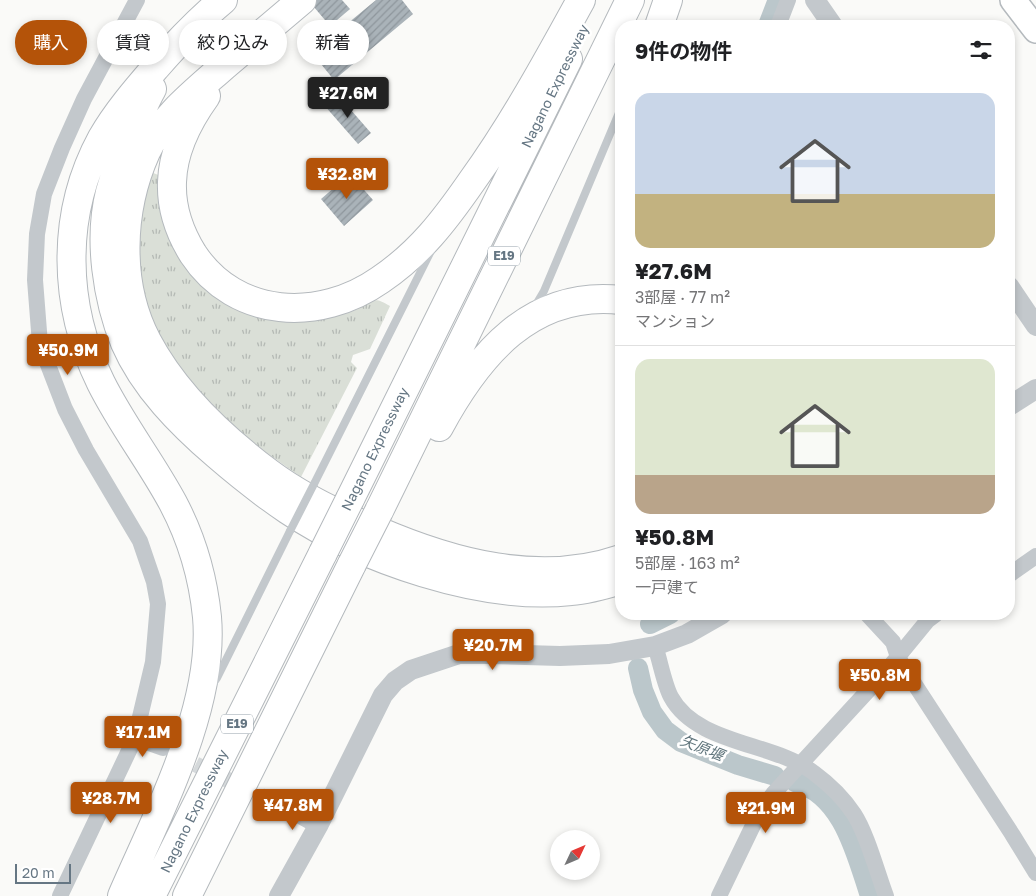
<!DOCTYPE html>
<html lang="ja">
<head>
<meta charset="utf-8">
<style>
	body { margin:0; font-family:"Golos Text","Noto Sans JP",sans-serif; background:#f2f2f2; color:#202124; height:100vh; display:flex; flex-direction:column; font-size:19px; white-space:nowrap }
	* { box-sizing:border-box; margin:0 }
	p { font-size:16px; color:#757577 }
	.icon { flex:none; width:28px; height:28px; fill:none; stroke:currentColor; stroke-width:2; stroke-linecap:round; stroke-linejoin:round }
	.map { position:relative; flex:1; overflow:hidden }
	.side { position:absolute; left:615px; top:20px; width:400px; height:600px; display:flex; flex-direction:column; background:#fff; border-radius:20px; box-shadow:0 2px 8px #0003 }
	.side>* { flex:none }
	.hud { position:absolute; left:15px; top:20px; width:475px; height:45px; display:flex; gap:10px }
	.needle { width:32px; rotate:46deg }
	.fabs { position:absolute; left:550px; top:830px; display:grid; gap:10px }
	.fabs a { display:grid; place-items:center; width:50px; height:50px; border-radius:50%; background:#fff; box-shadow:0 2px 8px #0003; font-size:25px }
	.scale { position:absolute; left:15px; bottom:12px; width:56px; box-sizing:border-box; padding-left:5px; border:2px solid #657683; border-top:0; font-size:14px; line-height:18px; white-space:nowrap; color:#657683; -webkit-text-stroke:4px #fff; paint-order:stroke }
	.price { position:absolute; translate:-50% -42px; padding:0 11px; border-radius:5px; background:#b45309; color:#fff; font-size:16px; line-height:32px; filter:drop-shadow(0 1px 2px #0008) }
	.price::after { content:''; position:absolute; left:50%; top:30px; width:15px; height:11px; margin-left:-8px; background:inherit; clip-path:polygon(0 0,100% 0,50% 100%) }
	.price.current { background:#222; color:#fff }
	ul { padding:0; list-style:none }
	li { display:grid; align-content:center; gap:10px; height:265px; padding:0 20px }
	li+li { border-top:1px solid #e0e0e0 }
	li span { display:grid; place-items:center; height:155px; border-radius:15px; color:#555 }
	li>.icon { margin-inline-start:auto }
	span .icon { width:90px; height:90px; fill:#fffc; stroke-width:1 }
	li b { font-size:21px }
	h2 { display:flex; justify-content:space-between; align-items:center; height:60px; padding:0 20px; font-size:21px }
	.chip { padding:0 18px; border-radius:22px; background:#fff; box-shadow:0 2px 8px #0003; font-size:18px; line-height:45px }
	.chip.current { background:#b45309; color:#fff }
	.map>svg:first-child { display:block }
</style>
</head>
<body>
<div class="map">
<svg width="1036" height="896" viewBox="0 0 1036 896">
	<defs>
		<pattern id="grass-tufts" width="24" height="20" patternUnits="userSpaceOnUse" patternTransform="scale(1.25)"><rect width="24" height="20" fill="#dadfd7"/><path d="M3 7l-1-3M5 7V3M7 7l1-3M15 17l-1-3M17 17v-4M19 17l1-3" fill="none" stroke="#b4b9b4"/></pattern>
		<pattern id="building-hatch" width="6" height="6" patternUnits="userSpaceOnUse" patternTransform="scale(1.25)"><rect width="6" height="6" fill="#aab3b9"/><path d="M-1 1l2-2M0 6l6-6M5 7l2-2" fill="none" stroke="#8e969c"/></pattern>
	</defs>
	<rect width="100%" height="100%" fill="#fafaf8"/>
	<path fill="url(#grass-tufts)" d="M148,171L161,176L189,264L335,316C342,314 351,312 358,309C373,300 374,296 390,306L370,349L353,355L351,362L357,368L301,477L247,439L189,381L163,350L148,316L138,269L135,226Z"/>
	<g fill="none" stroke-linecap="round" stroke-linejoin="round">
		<path stroke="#bbc7cb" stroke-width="5.5" d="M760,26L770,0"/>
		<path stroke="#bbc7cb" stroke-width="20" d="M769,26L779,0
			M650,624L670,614
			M638,668L643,690L652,712L665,730L681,742L738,765L775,776
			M795,782C843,795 856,854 870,896"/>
	</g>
	<path fill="url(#building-hatch)" d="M308,0H342L350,9L330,26Z
		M376,0H402L413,14L334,80L312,53Z
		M337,94L371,133L358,144L324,105Z
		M350,174L373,200L344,226L321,199Z"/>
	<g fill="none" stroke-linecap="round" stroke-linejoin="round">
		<path stroke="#d5d9db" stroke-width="16" stroke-dasharray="16 8" stroke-linecap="butt" d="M174,754L284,807"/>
		<defs>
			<path id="primary" d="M1013,0L1036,30"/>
			<path id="motorway" d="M302,0C276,22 250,44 224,66C196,91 162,117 146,152C120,210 117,284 147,341C175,394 221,437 269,473C301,497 339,515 376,530C452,563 540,587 621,559
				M659,26L668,0
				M152,89C145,101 140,115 134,128C125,148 116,170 110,192C98,239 107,299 125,343C144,387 181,424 217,455C239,474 263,493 288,510C361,559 482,601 571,591C588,590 605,585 621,580
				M206,96C188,121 173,150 172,182C171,207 180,233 193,254C236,319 320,322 380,280C420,253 445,220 472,181C513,124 547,62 581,0
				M439,427C478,355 531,290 621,300
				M350,499L568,59
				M379,511L630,0
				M122,896C157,815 215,707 207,617C203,577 192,539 173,503C151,462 122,425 101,383C63,306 60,215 102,138C117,112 137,89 156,67C177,43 199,20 223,0
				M151,896L323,553
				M187,896L352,564"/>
		</defs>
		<use href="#primary" stroke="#b5babe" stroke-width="28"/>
		<use href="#motorway" stroke="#b4b9bd" stroke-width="30"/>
		<path stroke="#c3c8cc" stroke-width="8" d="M534,308L544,291L621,108
			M314,484L431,251
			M212,685L217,678L290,531"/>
		<path stroke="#c3c8cc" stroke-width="16" d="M778,26L788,0
			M1009,575L1036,556
			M867,614L893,642L898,657L908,674L1012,834L1036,873
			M655,646C660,660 664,684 671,697C697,745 774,742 814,773C829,784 844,799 854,814C867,834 877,872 886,896
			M135,738L163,748
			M284,807L318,826
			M60,896L135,738L153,662L158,604L154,582L140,541L86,450L65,409L40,344L35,280L37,234L44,194L62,148L84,99L137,0
			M719,896L760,811L773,794L887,670L928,620L936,614"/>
		<path stroke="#c3c8cc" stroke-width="20" d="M815,0L833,26
			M1009,286L1036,326
			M1009,406L1036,389
			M279,896L318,826L383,695L395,681L411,670L459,654H491L560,656L609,654L655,646L687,634L722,614"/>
		<use href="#primary" stroke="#fff" stroke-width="25"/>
		<use href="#motorway" stroke="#fff" stroke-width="28"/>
		<defs>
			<path id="motorway-bridge" d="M323,553L350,499
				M352,564L379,511"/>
		</defs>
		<use href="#motorway-bridge" stroke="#b4b9bd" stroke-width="30" stroke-linecap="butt"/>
		<path stroke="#c3c8cc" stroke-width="8" d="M290,531L314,484"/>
		<use href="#motorway-bridge" stroke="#fff" stroke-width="28"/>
	</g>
	<g text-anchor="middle" stroke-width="5" stroke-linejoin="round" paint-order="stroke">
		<g fill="#fff" stroke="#939fa8" stroke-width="1">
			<rect x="488" y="246.5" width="32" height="19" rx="4"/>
			<rect x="221" y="714.5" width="32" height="19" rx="4"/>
		</g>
		<g font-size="12" font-weight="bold" fill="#657683">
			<text x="504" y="260">E19</text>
			<text x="237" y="728">E19</text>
		</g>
		<g font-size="14" fill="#657683" stroke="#fff">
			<text transform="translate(555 86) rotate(-64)" y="5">Nagano Expressway</text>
			<text transform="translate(375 449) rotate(-64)" y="5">Nagano Expressway</text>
			<text transform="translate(194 811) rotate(-64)" y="5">Nagano Expressway</text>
		</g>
		<g font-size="15" font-style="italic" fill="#60757c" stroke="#fff">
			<text transform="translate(702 748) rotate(22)" y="5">矢原堰</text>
		</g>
	</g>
</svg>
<div class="fabs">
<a><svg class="needle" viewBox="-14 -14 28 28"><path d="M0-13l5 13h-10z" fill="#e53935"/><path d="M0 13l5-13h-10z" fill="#757577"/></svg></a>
</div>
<div class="scale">20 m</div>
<b class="price current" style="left:348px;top:119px">¥27.6M</b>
<b class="price" style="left:347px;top:200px">¥32.8M</b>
<b class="price" style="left:68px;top:376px">¥50.9M</b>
<b class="price" style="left:493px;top:671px">¥20.7M</b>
<b class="price" style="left:880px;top:701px">¥50.8M</b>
<b class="price" style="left:143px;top:758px">¥17.1M</b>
<b class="price" style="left:111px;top:824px">¥28.7M</b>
<b class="price" style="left:293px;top:831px">¥47.8M</b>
<b class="price" style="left:766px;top:834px">¥21.9M</b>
<div class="hud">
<a class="chip current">購入</a>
<a class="chip">賃貸</a>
<a class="chip">絞り込み</a>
<a class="chip">新着</a>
</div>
<section class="side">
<h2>9件の物件<svg class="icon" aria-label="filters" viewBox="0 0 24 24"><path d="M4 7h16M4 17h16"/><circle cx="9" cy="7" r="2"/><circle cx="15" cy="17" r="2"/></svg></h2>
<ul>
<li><span style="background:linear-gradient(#c9d6e8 65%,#c2b280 0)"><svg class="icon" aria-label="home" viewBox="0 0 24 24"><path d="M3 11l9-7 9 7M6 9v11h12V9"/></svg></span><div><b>¥27.6M</b><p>3部屋 · 77 m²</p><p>マンション</p></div></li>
<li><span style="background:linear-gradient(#dfe7d0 75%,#b9a48a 0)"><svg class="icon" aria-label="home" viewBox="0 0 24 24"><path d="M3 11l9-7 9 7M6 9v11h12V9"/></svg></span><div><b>¥50.8M</b><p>5部屋 · 163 m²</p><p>一戸建て</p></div></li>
</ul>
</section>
</div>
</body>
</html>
